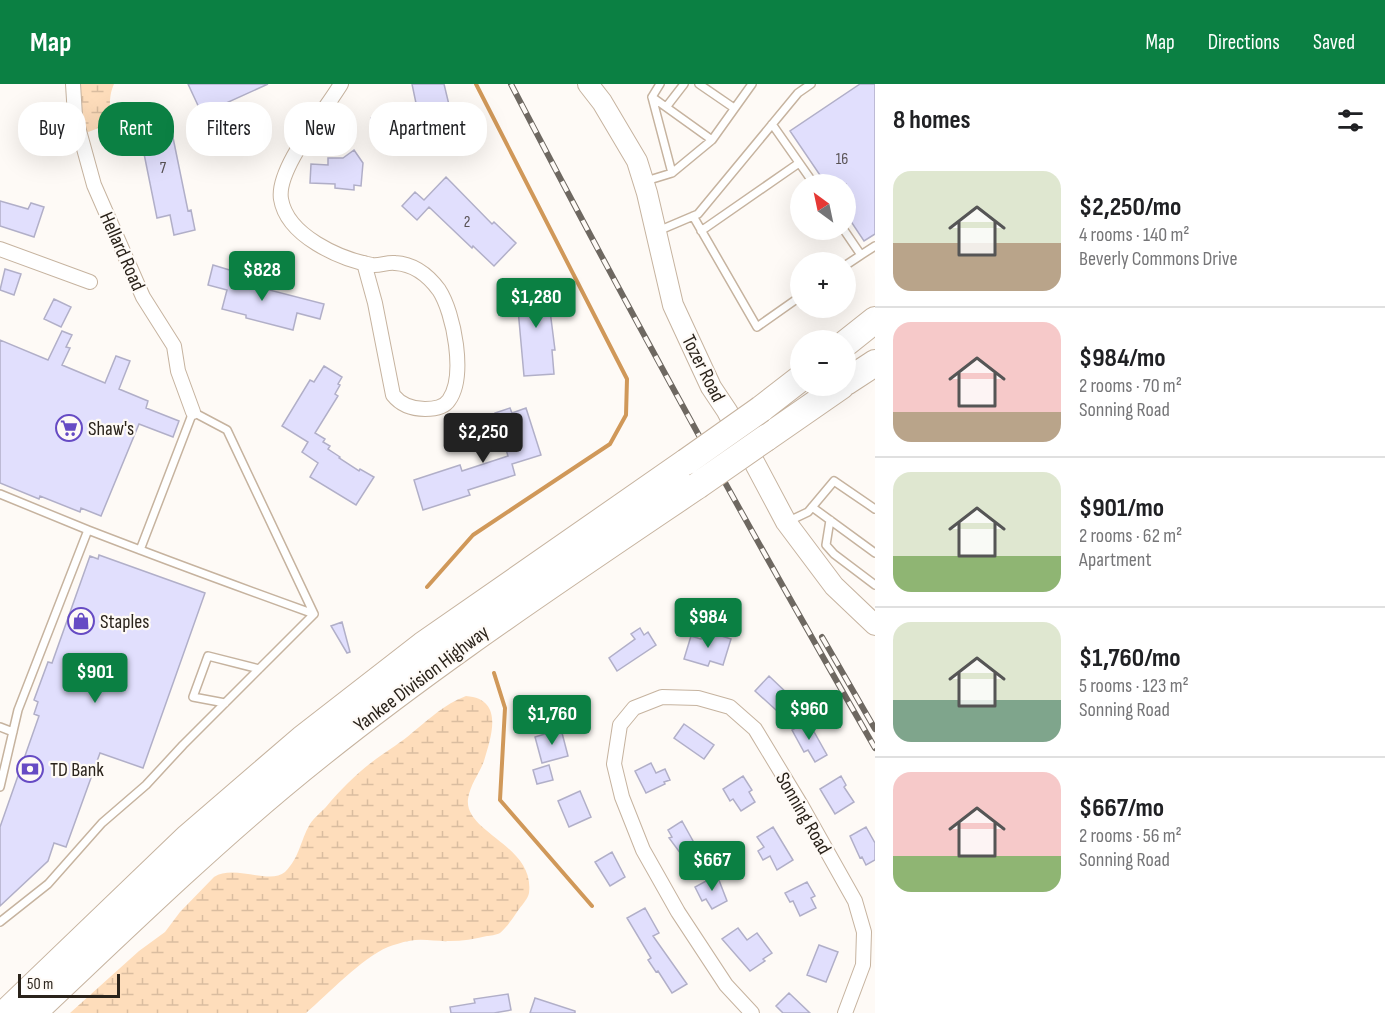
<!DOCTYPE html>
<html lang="en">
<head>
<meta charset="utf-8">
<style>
	body { margin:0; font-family:"Sofia Sans Condensed",sans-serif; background:#f2f2f2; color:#202124; height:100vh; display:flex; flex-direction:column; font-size:22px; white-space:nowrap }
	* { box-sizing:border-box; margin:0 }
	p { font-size:20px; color:#757577 }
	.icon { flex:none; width:33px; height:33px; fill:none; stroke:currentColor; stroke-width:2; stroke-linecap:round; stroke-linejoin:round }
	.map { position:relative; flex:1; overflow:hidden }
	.panel { display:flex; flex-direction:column; background:#fff; width:510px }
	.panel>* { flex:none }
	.top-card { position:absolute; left:18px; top:18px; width:570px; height:54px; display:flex; gap:12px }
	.needle { width:39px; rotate:327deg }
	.tools { position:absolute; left:790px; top:90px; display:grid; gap:12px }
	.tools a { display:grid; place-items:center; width:66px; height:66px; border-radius:50%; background:#fff; box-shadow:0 6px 24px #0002; font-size:30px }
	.scale { position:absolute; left:18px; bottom:15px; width:102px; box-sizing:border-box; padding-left:6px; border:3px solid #2a231b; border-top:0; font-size:16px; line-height:21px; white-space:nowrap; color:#2a231b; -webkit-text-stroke:4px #fefaf6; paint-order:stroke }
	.price { position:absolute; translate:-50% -51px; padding:0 14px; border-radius:6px; background:#0b8043; color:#fff; font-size:20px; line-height:39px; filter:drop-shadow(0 2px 3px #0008) }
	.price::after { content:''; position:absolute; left:50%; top:36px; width:18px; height:14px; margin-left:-9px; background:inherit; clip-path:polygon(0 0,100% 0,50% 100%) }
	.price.active { background:#222; color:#fff }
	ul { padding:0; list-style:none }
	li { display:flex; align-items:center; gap:18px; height:150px; padding:0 18px }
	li+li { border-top:2px solid #e0e0e0 }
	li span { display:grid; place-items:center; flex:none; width:168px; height:120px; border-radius:18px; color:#555 }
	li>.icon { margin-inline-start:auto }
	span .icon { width:72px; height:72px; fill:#fffc; stroke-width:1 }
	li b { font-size:26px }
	h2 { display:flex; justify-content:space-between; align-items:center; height:72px; padding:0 18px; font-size:26px }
	.chip { padding:0 21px; border-radius:24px; background:#fff; box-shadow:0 6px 24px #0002; font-size:21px; line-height:54px }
	.chip.active { background:#0b8043; color:#fff }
	header { display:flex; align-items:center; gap:36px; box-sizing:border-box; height:84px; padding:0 30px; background:#0b8043; color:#fff }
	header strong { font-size:28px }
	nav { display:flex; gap:33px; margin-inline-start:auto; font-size:21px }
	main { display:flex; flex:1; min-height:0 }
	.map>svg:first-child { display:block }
</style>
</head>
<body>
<header>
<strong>Map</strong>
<nav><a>Map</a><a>Directions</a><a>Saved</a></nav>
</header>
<main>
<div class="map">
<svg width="875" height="929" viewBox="0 0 875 929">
	<defs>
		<pattern id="wetland-marsh" width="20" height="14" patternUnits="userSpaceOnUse" patternTransform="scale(1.5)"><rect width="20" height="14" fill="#feddbb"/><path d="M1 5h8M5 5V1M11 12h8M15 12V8" fill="none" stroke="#dabda0"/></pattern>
	</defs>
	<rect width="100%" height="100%" fill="#fefaf6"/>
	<path fill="url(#wetland-marsh)" d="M79,0H114C103,24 122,38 88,48L82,43Z
		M466,612C505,615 491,653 484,677C479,690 470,701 468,715C464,749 535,761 529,809C528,815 521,822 517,828C513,834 506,844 500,849C496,851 490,852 487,852C475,855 462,857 450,857C437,858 423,854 409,857C402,858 394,861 388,863C362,874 328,910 306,929H70L139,867L165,848L180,828L214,793C234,780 270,801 285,788C300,773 300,757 310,740C314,734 321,728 326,723C341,705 357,689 376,675C388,666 402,658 413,648C432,633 443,621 466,612Z"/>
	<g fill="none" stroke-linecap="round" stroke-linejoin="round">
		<path stroke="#d09859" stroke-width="4" d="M427,503L473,451L610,360L626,331L627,295L476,0
			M494,589L505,624L500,716L592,822"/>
	</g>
	<path fill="#e1dffd" stroke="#b1afc8" stroke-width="1.5" d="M188,0H268L202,30Z
		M412,0H444L450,25L421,32L426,55L384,64L381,49L375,51L371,34L417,24Z
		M860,0H875V150L864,157L846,130V100H826L790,47Z
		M169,34L188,127L191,126L195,146L174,151L170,131L157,134L138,40Z
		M354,66L363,79L361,102L354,101V106L335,104V100L310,99L311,80L328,81V74H343Z
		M446,93L492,140L494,138L516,159L494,182L473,162L472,164L429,123L417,136L402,122L415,108L424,116Z
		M0,117L28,125L31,119L44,123L34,153L0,142Z
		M213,181L233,187L231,196L324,220L320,235L297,229L293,246L246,234V231L222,225L227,206L208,201Z
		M5,185L21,190L14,211L0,206Z
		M546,195L555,266H552L554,290L524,292L516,203L532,201L531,196Z
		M54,215L71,223L61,243L44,235Z
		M62,247L72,251L66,263L70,264L62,281L105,299L116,272L130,277L119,305L148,317L146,324L179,337L173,353L139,340L101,432L81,424L80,428L40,412L39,415L0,399V256L48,276Z
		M324,282L342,293L338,300L340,301L335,310L338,312L315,349L325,355L323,358L330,362L328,365L340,373L339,374L359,387L360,385L374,393L356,421L310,393L318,379L302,368L308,358L282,342L310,296L314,298Z
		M510,324L512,329L526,324L541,371L512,380L515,391L468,406L470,411L423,426L414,396L460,381L462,387L508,372L495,329Z
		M99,471L205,509L143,684L100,669L66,763L54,759L48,777L0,822V743L39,632L34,630L38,618L34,616L48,578L52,579L90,472L98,475Z
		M342,538L350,568L347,569L331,542Z
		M640,544L644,551L648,548L656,561L617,587L609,574L635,555L631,550Z
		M703,546L731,555L723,581L710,577L708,582L684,575L691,552L701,555Z
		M769,592L789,611L776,626L755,607Z
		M808,637L827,671L815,678L808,666L804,668L792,646Z
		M684,640L714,661L704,675L674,654Z
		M561,645L568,672L542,679L535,653Z
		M651,679L656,689L665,685L670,696L664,698L665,700L646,709L635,687Z
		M549,681L553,696L537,700L533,686Z
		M743,692L752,706L749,708L755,718L741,727L733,715L730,717L723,705Z
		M841,692L846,701L844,703L854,718L835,730L820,705Z
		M580,707L591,733L569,743L558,717Z
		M682,737L698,766L684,774L669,754L672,753L668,746Z
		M773,743L793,776L777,786L770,772L763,776L758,767L764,763L757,753Z
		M866,743L875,759V776L866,781L862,773L860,774L850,752Z
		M612,768L625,793L610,802L595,778Z
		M717,791L727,817L712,825L706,815L702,817L695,803Z
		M807,798L815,812L811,814L816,824L800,832L793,817L790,818L785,809Z
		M645,824L659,849L653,852L687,900L672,909L658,887L656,888L648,876L651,874L627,834Z
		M738,844L747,856L757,849L772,869L763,875L765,877L750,887L722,855Z
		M819,861L838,868L826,898L807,891Z
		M789,909L810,929H783L776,922Z
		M508,910L511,926L494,929H451L450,923L475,919L474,915Z
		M535,914L575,927V929H530Z"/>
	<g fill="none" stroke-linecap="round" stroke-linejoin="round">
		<defs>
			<path id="service" d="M660,0L652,13L672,89
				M699,0L734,24
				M652,13L712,56
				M667,22L684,0
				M772,40L814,100
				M646,97L672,89L712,56L752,0
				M693,132L757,243L801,212
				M844,146L861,171L846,181
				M658,147L698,130L798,9L811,0
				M701,147L799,79
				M861,171L875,162
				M0,410L88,446L18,626L0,703
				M812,423L875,469
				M830,436L826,461L834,470L875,501
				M789,437L808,428L834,397L875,425
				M88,446C163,475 239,503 314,530L227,346L193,328L140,466
				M225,619L193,613L208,572L259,585
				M0,643L13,648
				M0,838L48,800L102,739L146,701L183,661L314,530"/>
			<path id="minor" d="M73,0L75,32L94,101L143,213L174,262L178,287L193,328
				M341,0C325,27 276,85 281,115C287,152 340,175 372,181C380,182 387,178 395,179C414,180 428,191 439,206C454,229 466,292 449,316C444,324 434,325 425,325C412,325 401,321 393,311L375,219L364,179
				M0,165L90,198
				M752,929L726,901L678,828L643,766L622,713L614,680L620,641L634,624L662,613L698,614L730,623L755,645L801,721L855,817L864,848L863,881L845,929"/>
			<path id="secondary" d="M588,0L602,18L637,77L647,109L673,221L711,303L727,327L786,438L834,502L875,541"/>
			<path id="motorway" d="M846,259L875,236
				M846,298L875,279
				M761,325L801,294
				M766,354L841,302
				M5,929L187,754L302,655L423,561L686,378
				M33,929C115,852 195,774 281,702C413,592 555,498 697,402"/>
		</defs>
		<use href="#service" stroke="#c6b39f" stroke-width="10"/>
		<use href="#minor" stroke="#c6b39f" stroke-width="16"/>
		<use href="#secondary" stroke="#c6b39f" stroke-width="22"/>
		<use href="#motorway" stroke="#c6b39f" stroke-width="28"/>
		<use href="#service" stroke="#fff" stroke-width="7"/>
		<use href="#minor" stroke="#fff" stroke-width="14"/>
		<use href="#secondary" stroke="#fff" stroke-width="20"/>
		<use href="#motorway" stroke="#fff" stroke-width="26"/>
		<defs>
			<path id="rail" d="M511,0C627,224 749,445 875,664
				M822,553L875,645"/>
		</defs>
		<use href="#rail" stroke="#6e6861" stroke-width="6"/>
		<use href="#rail" stroke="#fefaf6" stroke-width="4" stroke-dasharray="11" stroke-linecap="butt"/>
		<defs>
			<path id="motorway-bridge" d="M686,378L761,325
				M697,402L766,354"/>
		</defs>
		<use href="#motorway-bridge" stroke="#c6b39f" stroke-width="28" stroke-linecap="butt"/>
		<use href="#motorway-bridge" stroke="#fff" stroke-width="26"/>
	</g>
	<defs>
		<symbol id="supermarket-ring" viewBox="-11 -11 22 22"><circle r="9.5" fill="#fefaf6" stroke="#664bc4" stroke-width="1.5"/><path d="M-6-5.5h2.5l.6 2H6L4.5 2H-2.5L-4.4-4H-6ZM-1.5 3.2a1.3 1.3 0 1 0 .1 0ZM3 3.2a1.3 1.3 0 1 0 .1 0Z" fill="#664bc4"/></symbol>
		<symbol id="shop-ring" viewBox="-11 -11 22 22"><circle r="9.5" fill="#fefaf6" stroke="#664bc4" stroke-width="1.5"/><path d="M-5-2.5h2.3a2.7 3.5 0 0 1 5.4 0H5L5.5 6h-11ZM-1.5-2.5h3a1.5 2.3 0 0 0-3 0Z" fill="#664bc4"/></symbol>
		<symbol id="bank-ring" viewBox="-11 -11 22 22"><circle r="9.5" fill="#fefaf6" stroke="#664bc4" stroke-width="1.5"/><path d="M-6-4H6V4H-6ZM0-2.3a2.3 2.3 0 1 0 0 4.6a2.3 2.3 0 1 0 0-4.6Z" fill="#664bc4"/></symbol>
	</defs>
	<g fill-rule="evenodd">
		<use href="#supermarket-ring" x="54" y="329" width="30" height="30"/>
		<use href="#shop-ring" x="66" y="522" width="30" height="30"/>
		<use href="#bank-ring" x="15" y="670" width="30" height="30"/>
	</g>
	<g text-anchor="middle" stroke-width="4.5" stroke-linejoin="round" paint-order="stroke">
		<g font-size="16" fill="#585254">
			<text x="842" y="80">16</text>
			<text x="163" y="89">7</text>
			<text x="467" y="143">2</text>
		</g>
		<g font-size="20" fill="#2a231b" stroke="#fefaf6">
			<text transform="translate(123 167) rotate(66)" y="7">Hellard Road</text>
			<text transform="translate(704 284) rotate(63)" y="7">Tozer Road</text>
			<text transform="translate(421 594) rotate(-37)" y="7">Yankee Division Highway</text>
			<text transform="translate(804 729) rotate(60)" y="7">Sonning Road</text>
		</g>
		<g font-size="20" fill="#2a231b" stroke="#fefaf6" text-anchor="start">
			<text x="88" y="351">Shaw's</text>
			<text x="100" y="544">Staples</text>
			<text x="50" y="692">TD Bank</text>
		</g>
	</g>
</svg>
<div class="tools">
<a><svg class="needle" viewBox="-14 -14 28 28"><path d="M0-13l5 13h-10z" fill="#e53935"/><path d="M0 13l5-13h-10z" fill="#757577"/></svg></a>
<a>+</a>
<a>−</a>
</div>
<div class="scale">50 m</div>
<b class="price" style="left:262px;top:218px">$828</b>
<b class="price" style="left:536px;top:245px">$1,280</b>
<b class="price active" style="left:483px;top:380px">$2,250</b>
<b class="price" style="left:708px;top:565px">$984</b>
<b class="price" style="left:95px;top:620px">$901</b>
<b class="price" style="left:809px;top:657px">$960</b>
<b class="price" style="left:552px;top:662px">$1,760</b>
<b class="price" style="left:712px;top:808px">$667</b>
<div class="top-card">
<a class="chip">Buy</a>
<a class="chip active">Rent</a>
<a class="chip">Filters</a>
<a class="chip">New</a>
<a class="chip">Apartment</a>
</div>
</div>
<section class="panel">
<h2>8 homes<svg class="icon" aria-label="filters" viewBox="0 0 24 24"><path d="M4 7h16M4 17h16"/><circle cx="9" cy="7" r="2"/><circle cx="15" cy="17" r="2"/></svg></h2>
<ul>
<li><span style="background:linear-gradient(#dfe7d0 60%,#b9a48a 0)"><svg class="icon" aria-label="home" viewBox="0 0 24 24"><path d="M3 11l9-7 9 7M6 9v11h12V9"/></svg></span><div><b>$2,250/mo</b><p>4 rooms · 140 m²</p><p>Beverly Commons Drive</p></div></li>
<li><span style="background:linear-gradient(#f6c9c9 75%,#b9a48a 0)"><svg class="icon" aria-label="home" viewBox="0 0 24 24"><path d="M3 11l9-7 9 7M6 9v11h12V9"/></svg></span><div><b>$984/mo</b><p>2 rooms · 70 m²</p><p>Sonning Road</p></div></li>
<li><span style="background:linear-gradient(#dfe7d0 70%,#8fb573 0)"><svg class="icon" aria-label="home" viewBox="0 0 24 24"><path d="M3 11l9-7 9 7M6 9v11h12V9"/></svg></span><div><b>$901/mo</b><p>2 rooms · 62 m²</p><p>Apartment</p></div></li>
<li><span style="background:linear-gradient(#dfe7d0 65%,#7fa58c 0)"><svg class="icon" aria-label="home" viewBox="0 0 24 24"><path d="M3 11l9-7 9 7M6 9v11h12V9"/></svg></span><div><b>$1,760/mo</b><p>5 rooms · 123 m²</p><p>Sonning Road</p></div></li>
<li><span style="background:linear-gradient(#f6c9c9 70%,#8fb573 0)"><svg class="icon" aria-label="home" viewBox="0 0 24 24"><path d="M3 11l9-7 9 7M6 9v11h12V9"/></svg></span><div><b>$667/mo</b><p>2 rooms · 56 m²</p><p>Sonning Road</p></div></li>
</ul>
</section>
</main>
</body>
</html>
